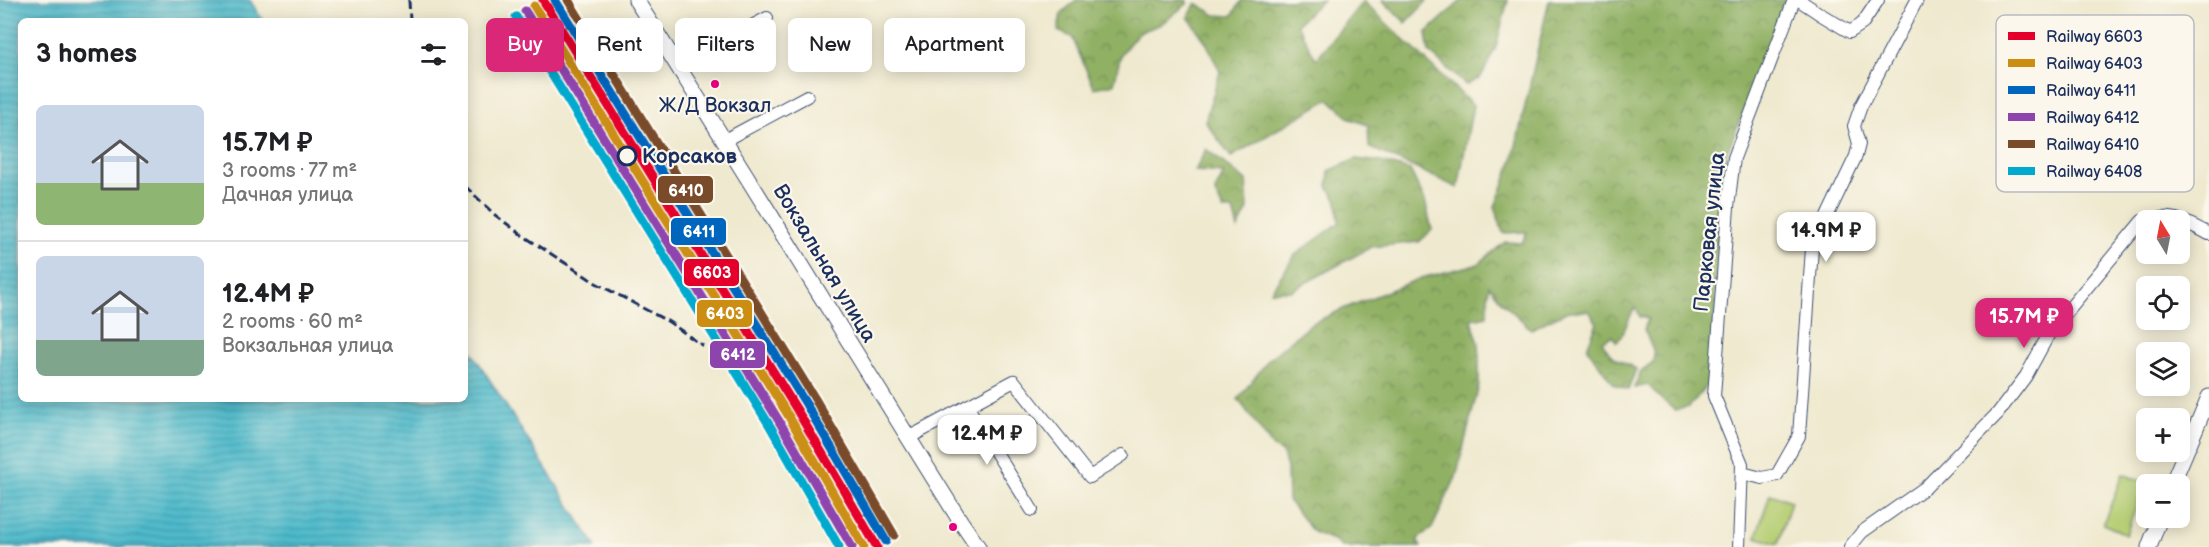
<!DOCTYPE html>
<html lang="en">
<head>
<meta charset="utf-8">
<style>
	body { margin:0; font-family:"Balsamiq Sans",sans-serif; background:#f2f2f2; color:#202124; height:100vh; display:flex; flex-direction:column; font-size:22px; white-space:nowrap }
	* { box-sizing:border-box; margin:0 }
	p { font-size:20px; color:#757577 }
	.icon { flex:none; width:33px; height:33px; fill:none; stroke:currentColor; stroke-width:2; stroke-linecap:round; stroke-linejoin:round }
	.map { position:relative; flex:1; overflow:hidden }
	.drawer { position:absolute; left:18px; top:18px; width:450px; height:384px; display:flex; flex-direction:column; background:#fff; border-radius:9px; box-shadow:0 3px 15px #0003 }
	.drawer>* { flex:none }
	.hud { position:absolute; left:486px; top:18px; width:570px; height:54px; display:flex; gap:12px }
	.needle { width:39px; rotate:350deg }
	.controls { position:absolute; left:2136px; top:210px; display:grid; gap:12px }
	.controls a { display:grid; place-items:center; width:54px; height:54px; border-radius:9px; background:#fff; box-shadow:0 3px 15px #0003; font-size:30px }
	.price { position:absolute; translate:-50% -51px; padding:0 14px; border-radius:12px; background:#fff; color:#222; font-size:20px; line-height:39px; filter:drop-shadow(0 2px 3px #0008) }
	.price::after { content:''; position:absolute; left:50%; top:36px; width:18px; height:14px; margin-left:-9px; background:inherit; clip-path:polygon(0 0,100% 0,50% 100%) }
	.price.selected { background:#db2777; color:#fff }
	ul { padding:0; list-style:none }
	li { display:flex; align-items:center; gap:18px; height:150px; padding:0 18px }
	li+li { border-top:2px solid #e0e0e0 }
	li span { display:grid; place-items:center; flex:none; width:168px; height:120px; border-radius:9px; color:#555 }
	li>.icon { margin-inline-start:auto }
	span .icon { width:72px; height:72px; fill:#fffc; stroke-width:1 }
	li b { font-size:26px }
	h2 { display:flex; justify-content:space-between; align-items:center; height:72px; padding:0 18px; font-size:26px }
	.chip { padding:0 21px; border-radius:9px; background:#fff; box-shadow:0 3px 15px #0003; font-size:21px; line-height:54px }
	.chip.selected { background:#db2777; color:#fff }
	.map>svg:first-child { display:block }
</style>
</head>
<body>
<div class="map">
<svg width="2209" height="547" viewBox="0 0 2209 547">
	<defs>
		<pattern id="forest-crowns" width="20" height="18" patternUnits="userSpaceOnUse" patternTransform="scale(1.5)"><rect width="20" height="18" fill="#90b064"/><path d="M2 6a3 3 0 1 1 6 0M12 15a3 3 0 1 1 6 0" fill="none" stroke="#759056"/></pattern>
		<pattern id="water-rules" width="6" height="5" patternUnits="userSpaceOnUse" patternTransform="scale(1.5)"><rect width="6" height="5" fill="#4ebacb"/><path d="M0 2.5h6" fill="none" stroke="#4098a8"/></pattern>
	</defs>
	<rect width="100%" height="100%" fill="#fbf7ec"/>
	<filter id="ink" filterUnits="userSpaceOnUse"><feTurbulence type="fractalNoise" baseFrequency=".0167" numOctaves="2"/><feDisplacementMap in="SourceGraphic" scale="12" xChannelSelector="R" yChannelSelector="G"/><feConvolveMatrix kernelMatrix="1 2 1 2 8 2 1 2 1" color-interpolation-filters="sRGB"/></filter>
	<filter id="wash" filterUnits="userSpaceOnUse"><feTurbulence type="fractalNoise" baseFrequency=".008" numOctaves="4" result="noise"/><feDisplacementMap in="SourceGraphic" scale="24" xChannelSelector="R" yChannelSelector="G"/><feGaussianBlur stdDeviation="1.35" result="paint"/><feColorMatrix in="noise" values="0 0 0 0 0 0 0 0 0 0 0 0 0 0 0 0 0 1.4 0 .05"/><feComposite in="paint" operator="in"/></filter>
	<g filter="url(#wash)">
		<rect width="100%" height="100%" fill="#efe9cf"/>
		<path fill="url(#forest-crowns)" stroke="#567061" stroke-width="1.5" d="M1076,0H1187V4L1161,24L1138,33L1121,54L1114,84L1094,88L1072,37L1058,31L1061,14Z
			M1242,0H1323L1297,24L1316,59L1363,1L1473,105L1458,188L1369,147L1368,125L1351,119L1329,99L1231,157L1205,121L1220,72L1206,42L1188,17L1196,3L1215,15L1232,16Z
			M1382,0H1428L1406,23Z
			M1462,0H1508L1496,47L1481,77L1466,85L1429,52L1426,33Z
			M1549,0H1783L1788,2L1726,155L1717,248L1715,316L1709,383L1689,407L1675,410L1661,399L1648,385L1634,388L1641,371L1653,362L1654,353L1644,329L1648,319L1640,317L1636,307C1627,318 1626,332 1617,342L1612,336L1602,341C1612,362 1618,358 1636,369L1628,390L1613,384L1587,348L1597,323L1589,311H1568L1531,329L1502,302L1489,285L1487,316L1471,319L1479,343V385L1456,477L1432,528L1417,540L1421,547H1341L1336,541L1313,532L1288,500L1287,468L1283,454L1273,447L1238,399L1269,359L1311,324L1343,309L1421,278L1478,264L1505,242L1522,243L1527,232L1503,233L1495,207L1513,159Z
			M1206,149L1246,181L1248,209L1238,229L1233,210H1223L1215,191L1224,173L1195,171Z
			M1356,159L1381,162L1410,170L1425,201L1432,230L1419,242L1371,247L1291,291H1271L1295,255L1339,223L1337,201L1328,186L1329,171Z"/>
		<path fill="#b5cd72" stroke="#687e68" stroke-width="1.5" d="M2123,474L2145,483L2126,534L2103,524Z
			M1770,494L1791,501L1778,544L1756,537Z"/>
		<path fill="url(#water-rules)" stroke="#347494" stroke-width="1.5" d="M0,0H250L263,21H21V399H465V341L596,547H0Z"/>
	</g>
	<g filter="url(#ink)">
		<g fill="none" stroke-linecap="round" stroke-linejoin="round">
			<defs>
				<path id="minor" d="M1799,0L1820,14L1850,32L1862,24L1878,0
					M678,65L767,18
					M725,140L807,96
					M967,406L1032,510
					M908,438L1014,381L1090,477L1123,455
					M1742,473L1762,478L1777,475L1799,436L1812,248L1856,156L1859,144L1854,126L1861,106L1917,0
					M1739,547L1742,464L1714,396L1728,207L1734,158L1794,0
					M1850,547L1862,532L1926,487L1998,413L2026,376L2050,332L2142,221C2173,213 2183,220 2209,234"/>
				<path id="major" d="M636,0C746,173 852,348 961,522L978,547
					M2172,484L2209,397
					M2149,547L2160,518"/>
			</defs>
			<use href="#minor" stroke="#3b4b6f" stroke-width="14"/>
			<use href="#major" stroke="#3b4b6f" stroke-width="17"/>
			<use href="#minor" stroke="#fff" stroke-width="12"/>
			<use href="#major" stroke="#fff" stroke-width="15"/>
			<path stroke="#1b2f5e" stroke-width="3" stroke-dasharray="9 4.5" stroke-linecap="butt" d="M409,0L410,21
				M465,186L495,215L522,235L596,283L669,322L703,346"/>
			<defs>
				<path id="rail-1" d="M543,0L797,410L877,547"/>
				<path id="rail-2" d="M534,6L788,415L864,547"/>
				<path id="rail-3" d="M555,0L806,404L886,541"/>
				<path id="rail-4" d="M525,11L779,421L852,547"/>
				<path id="rail-5" d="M568,0L815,399L894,535"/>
				<path id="rail-6" d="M516,17L770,426L839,547"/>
			</defs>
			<use href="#rail-1" stroke="#fbf7ec" stroke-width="14"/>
			<use href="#rail-2" stroke="#fbf7ec" stroke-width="14"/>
			<use href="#rail-3" stroke="#fbf7ec" stroke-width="14"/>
			<use href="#rail-4" stroke="#fbf7ec" stroke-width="14"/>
			<use href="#rail-5" stroke="#fbf7ec" stroke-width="14"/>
			<use href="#rail-6" stroke="#fbf7ec" stroke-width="14"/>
			<use href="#rail-1" stroke="#e4002b" stroke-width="9"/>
			<use href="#rail-2" stroke="#cb8e13" stroke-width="9"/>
			<use href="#rail-3" stroke="#0065bd" stroke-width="9"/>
			<use href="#rail-4" stroke="#8e44ad" stroke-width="9"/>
			<use href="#rail-5" stroke="#7a4b2a" stroke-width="9"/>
			<use href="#rail-6" stroke="#00a9ce" stroke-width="9"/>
		</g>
	</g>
	<g fill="#e5007d" stroke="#fbf7ec" stroke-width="2">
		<circle cx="715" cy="84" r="5"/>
		<circle cx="953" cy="527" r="5"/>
	</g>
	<circle fill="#fbf7ec" stroke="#1b2f5e" stroke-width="3" cx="627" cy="156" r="9"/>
	<g text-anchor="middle" stroke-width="4.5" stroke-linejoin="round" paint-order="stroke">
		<g font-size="20" fill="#1b2f5e" stroke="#fbf7ec">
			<text x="715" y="112">Ж/Д Вокзал</text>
		</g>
		<g font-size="21" font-weight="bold" fill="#1b2f5e" stroke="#fbf7ec" text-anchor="start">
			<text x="642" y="163">Корсаков</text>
		</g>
		<g font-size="21" fill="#1b2f5e" stroke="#fbf7ec">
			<text transform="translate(1709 232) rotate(-84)" y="7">Парковая улица</text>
			<text transform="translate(825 263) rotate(59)" y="7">Вокзальная улица</text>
		</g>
	</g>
	<rect x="1996" y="15" width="198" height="177" rx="9" fill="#fbf7ec" stroke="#b8bbc1" stroke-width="1.5"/>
	<rect x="2008" y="32" width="27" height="8" fill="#e4002b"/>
	<rect x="2008" y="59" width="27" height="8" fill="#cb8e13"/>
	<rect x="2008" y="86" width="27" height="8" fill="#0065bd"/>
	<rect x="2008" y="113" width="27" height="8" fill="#8e44ad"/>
	<rect x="2008" y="140" width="27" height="8" fill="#7a4b2a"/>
	<rect x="2008" y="167" width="27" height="8" fill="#00a9ce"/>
	<g font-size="16" fill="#1b2f5e">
		<text x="2046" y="42">Railway 6603</text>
		<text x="2046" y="69">Railway 6403</text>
		<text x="2046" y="96">Railway 6411</text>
		<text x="2046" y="123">Railway 6412</text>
		<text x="2046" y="150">Railway 6410</text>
		<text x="2046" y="177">Railway 6408</text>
	</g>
	<g stroke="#fbf7ec" stroke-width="2">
		<rect x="657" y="175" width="57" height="29" rx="6" fill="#7a4b2a"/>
		<rect x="670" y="217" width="57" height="29" rx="6" fill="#0065bd"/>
		<rect x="683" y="258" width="57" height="29" rx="6" fill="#e4002b"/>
		<rect x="696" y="299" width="57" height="29" rx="6" fill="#cb8e13"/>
		<rect x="709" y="340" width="57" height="29" rx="6" fill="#8e44ad"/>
	</g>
	<g font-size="16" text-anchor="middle" font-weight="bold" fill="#fff">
		<text x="686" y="196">6410</text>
		<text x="699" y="237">6411</text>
		<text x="712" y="278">6603</text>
		<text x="725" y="319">6403</text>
		<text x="738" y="360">6412</text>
	</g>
</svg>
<div class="controls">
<a><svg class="needle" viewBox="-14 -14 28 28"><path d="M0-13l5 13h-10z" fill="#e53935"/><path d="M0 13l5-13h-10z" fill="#757577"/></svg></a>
<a><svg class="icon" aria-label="locate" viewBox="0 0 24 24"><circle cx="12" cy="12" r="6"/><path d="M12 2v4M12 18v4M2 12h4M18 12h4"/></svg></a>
<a><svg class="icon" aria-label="layers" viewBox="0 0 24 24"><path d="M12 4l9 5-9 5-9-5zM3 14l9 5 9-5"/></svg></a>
<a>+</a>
<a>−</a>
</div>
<b class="price" style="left:1826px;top:263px">14.9M ₽</b>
<b class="price selected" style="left:2024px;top:349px">15.7M ₽</b>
<b class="price" style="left:987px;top:466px">12.4M ₽</b>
<div class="hud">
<a class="chip selected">Buy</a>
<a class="chip">Rent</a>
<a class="chip">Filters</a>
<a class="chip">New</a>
<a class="chip">Apartment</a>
</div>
<section class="drawer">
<h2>3 homes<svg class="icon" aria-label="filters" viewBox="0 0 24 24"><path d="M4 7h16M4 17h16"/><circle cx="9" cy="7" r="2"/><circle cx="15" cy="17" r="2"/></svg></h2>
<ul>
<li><span style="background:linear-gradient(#c9d6e8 65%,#8fb573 0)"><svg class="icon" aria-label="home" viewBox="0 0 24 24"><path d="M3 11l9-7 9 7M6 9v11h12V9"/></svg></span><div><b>15.7M ₽</b><p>3 rooms · 77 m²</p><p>Дачная улица</p></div></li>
<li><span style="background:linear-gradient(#c9d6e8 70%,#7fa58c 0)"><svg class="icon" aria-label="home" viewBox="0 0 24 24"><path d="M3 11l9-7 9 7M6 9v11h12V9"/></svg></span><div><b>12.4M ₽</b><p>2 rooms · 60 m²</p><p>Вокзальная улица</p></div></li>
</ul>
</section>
</div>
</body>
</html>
